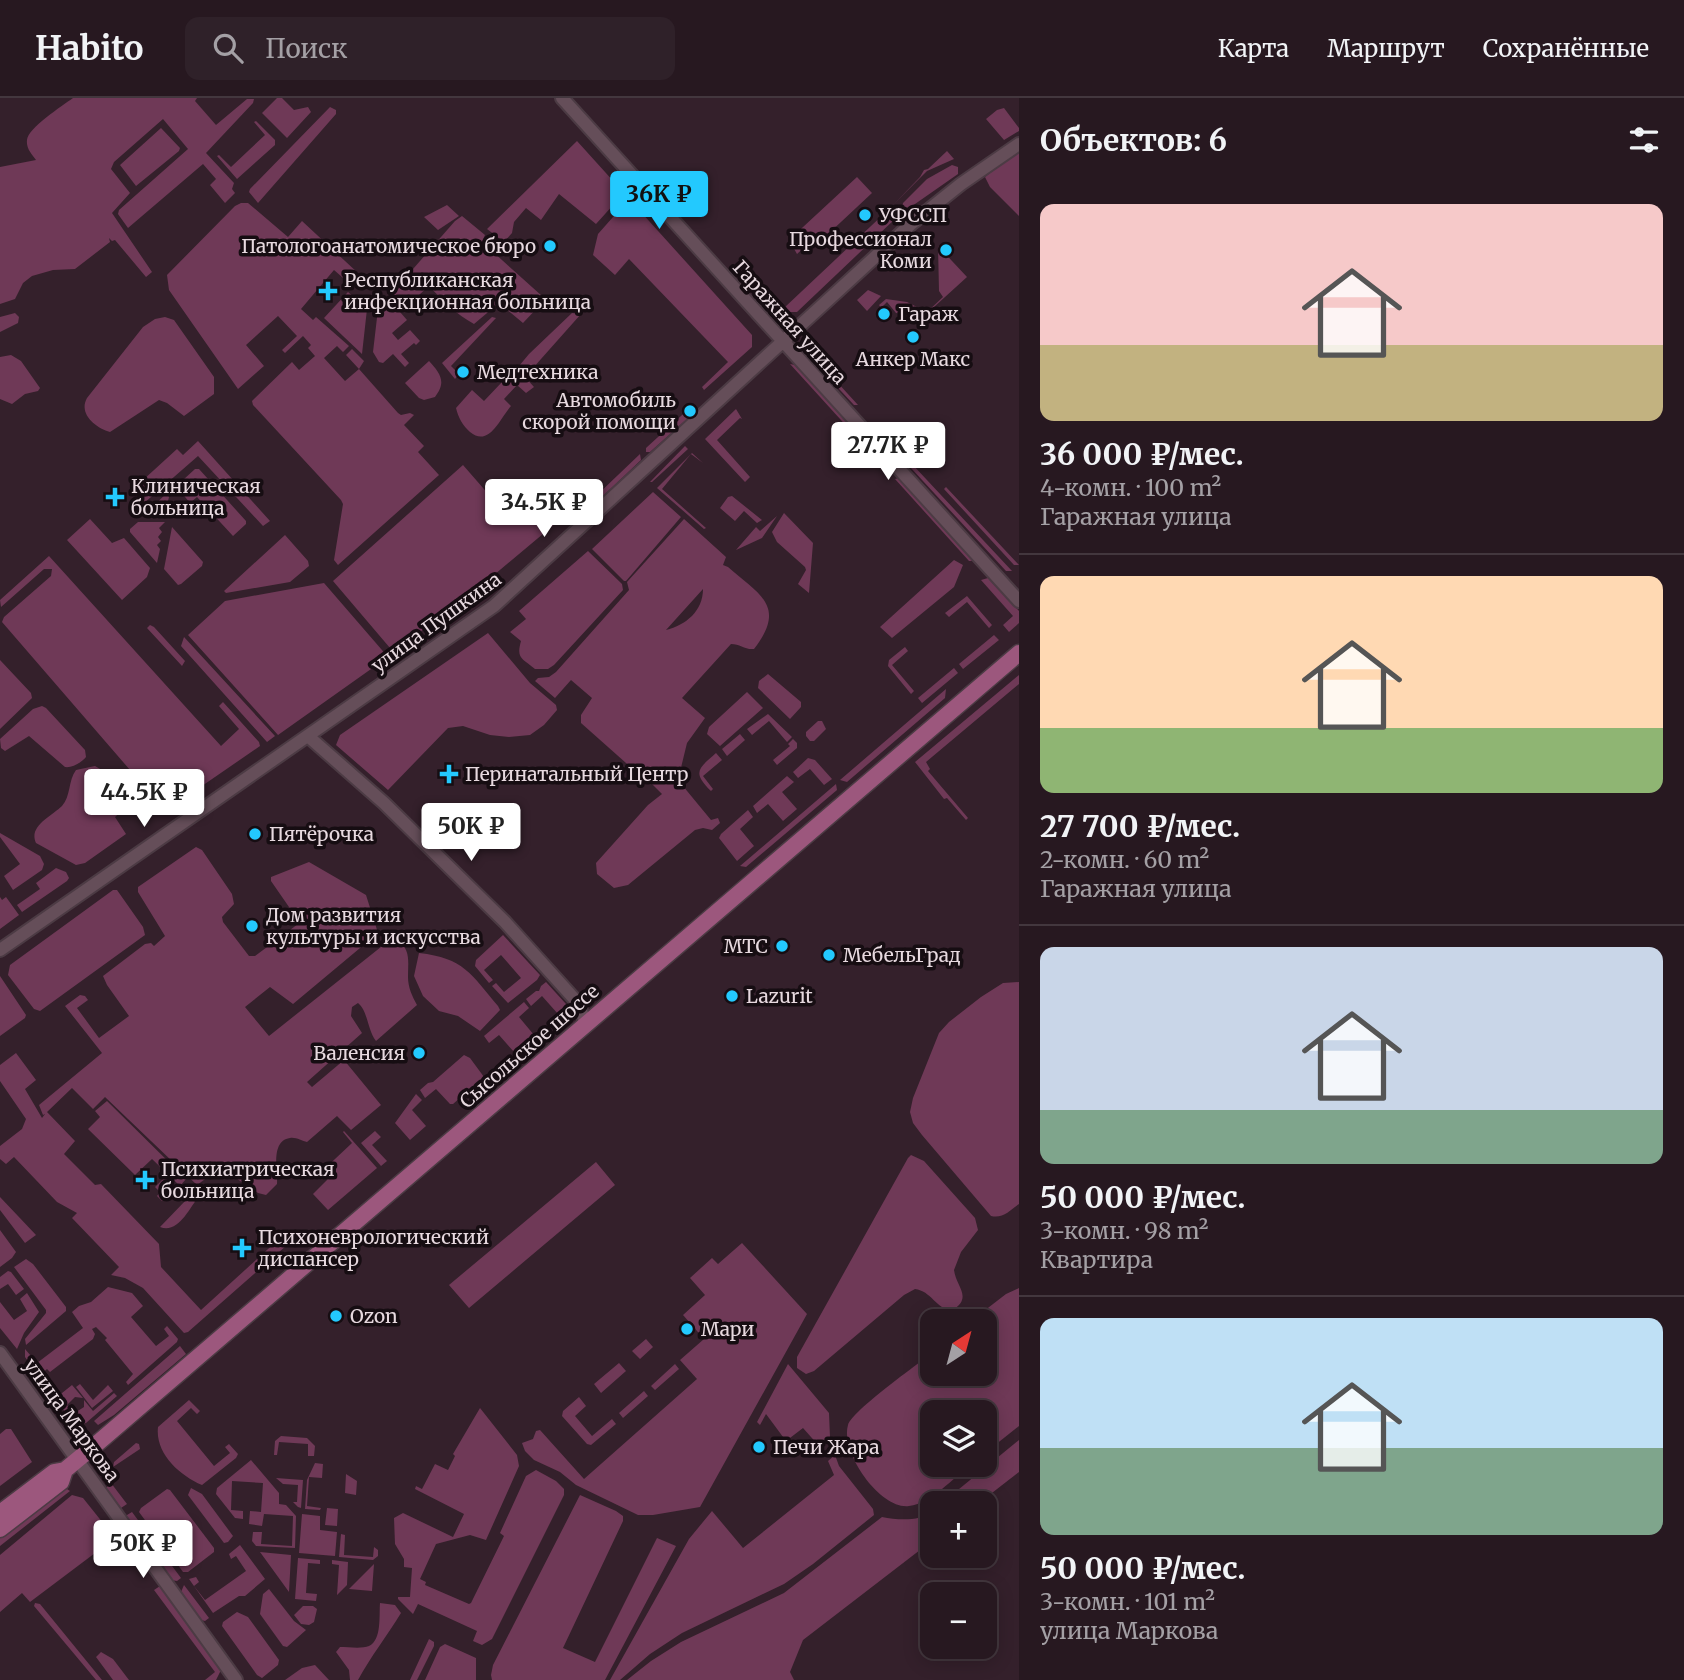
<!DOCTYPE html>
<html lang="ru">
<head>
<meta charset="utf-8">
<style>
	body { margin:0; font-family:Merriweather,serif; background:#2f2129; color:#f1f3f6; height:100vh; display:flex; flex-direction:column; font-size:26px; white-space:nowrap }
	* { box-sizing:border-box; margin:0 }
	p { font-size:23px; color:#a4a0a5 }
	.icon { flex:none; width:38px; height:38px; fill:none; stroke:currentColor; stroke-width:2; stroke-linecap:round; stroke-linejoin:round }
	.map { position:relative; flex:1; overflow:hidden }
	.side { display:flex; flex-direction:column; background:#271820; width:665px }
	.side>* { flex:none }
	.needle { width:46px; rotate:36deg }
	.buttons { position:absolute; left:920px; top:1211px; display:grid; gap:14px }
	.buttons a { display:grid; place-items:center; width:77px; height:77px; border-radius:14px; background:#271820; box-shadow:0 4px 18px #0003,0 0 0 2px #43373e; font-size:35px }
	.price { position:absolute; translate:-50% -60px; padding:0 16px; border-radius:7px; background:#fff; color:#222; font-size:23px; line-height:46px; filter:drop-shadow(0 2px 4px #0008) }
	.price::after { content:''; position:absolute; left:50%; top:42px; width:21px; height:16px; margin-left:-10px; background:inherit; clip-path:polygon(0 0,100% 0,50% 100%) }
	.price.active { background:#23c9fe; color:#111 }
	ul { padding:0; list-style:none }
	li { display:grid; align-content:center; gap:14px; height:371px; padding:0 21px }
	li+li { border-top:2px solid #43373e }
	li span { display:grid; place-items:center; height:217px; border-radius:14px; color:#555 }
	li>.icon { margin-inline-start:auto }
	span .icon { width:126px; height:126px; fill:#fffc; stroke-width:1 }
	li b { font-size:30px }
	h2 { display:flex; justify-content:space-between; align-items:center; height:84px; padding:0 21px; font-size:30px }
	header { display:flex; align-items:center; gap:42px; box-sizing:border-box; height:98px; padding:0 35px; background:#271820; border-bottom:2px solid #43373e }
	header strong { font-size:33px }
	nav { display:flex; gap:38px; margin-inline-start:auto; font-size:24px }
	.search { width:490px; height:63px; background:#2f2129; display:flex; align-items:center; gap:18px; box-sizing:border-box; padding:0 24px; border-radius:14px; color:#a4a0a5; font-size:26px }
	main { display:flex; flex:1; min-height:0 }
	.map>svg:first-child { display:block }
</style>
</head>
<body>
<header>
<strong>Habito</strong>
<div class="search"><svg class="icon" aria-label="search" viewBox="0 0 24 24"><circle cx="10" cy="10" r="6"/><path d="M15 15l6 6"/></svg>Поиск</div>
<nav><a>Карта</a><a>Маршрут</a><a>Сохранённые</a></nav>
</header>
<main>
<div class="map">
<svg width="1019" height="1582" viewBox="0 0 1019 1582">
	<rect width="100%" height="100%" fill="#34202b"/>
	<path fill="#6f3957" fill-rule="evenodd" d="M73,0H197L195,3L216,27L247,1H254L253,5L206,55L234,85L232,91L235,95L225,105L210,87L216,81L203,66L128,130L118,116L119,112L188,51L163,21L114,64L111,71L130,95L112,115L152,174L146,179L115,142L112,143L109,140L110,144L75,171L53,172L32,178L23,185L15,201L0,206V69L36,62C32,56 26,51 27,42C28,30 62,8 73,0Z
		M277,0H282L294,12L308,9L311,14L287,40L262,15Z
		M330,9L336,12V16L258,105L249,94L250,91Z
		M1004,10L1019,30V33L1004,42L986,21L997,12Z
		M256,23L275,42V47L237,81L217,58L219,57L231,69L265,37L254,24Z
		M161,30L180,50L179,53L136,88L120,67Z
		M577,43L624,95L596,126L559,96L541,122L526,110L514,124L512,135L504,144L487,131Z
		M1019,52V118L990,89L985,79Z
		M947,53L954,61L927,73L894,106L920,79L924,72L928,71Z
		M952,67L958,69V76L905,113L902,110L903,105L927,81Z
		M857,79L872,95L826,138L821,134L797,156L789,142Z
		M628,102L631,103L752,237V249L704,292L702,289L728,264L629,161L615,177L593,157L598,136Z
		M241,105H248L288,139L302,123L359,176L350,186L334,172L301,211L313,222L316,219L349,248L343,254L337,248L324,260L345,283L359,271L346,257L352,251L364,263L359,271L398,315L401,317L410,315L414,317L404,327L424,348L418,354L439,377L338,467L334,462L343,406L341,402L253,307L252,303L292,264L299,272L315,258L308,250L311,247L303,238L285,255L282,252L297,238L278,218L246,247L264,268L238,291L169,192L167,177L235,108Z
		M447,107L459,118L438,132L424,119Z
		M888,112L896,120L797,214H789L784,210Z
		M462,118L485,137L482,144L542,198L541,206L523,225L499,205L474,226C457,217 442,202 429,188L400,214L407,222L392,235L398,242L410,232L420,243L416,247L414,245L401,256L409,265L405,269L393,256L383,265L379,264L373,254L378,211L455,123Z
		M938,148L967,179L923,219L896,215L887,204L881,210L879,207L886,201L907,204L927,214L943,199L939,193Z
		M868,192L881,198L867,213L857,202Z
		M348,194L367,211L362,256L324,220Z
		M15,215L19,219L18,225L0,234V219Z
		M572,215L581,216L525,279L534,289L526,295L517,287L504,301L511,308C500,320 489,350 470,334C463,328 458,319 456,310L472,292L484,303L502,284L504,286L529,256Z
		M165,219L174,222L214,279V296L184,318L167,305L159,302L110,334C96,330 78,316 87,300L143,229L155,221Z
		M492,219L496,220L451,268L459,276L455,281L442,265Z
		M805,249L858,307H854L802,251Z
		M11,257L21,263L40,290L38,293L25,296L12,306L0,301V259Z
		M429,263C440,275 447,284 435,299L424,302L419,300L405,285Z
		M790,266L795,267L891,371V377Z
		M693,307L695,314L650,354H646V350Z
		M736,311L742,321L740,320L717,342L750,379L745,384L705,341Z
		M198,343L270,423L263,428L198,358L143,406L131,393L177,351L183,357Z
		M685,348L688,351L652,384H650Z
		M692,355L703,365L691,356L662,391L706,430L704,431L657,390Z
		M640,356L641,362L603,398H596Z
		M912,366L1012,473H1006L911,370Z
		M463,367L497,406L528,381L562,420L482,487L395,553L390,550L333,483Z
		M195,371H199L246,423V426L233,438L197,399L190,405L181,394L183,382Z
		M899,380L971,460L972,463H969L895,381Z
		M946,389L1019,467H1014L944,391Z
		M171,391L166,411L168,418H143Z
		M653,394L681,419L626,483H624L592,451Z
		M732,398L762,422L757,425L744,413L735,423L720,410L728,399Z
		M784,415L813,445L809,495L798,486L806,472L805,469L777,444L772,434Z
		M777,418L762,440L736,452L756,429L760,433Z
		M90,421L112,445L124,440L150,470L147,479L122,502L67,442Z
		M684,421L726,459L723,467L728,469C760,497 787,508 754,551C745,552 740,546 731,546L682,600L705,620L687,645L678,682L711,722L718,720L720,725L712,732L703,730L695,732L628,787L614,790L597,776L596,765L648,707L662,696L639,673H635L581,625V617L592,600L571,582L555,600L535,583L538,580L549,579L556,574L629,492L627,484ZM703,491C703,513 686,527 666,532Z
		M138,424H165L159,430L162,434L158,439L161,443L157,447L160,451L157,465L130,434V431Z
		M172,429L203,464L202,468L181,486L178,487L164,471Z
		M285,437L308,463L309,468L290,484L226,495L224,493Z
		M588,453L622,486L623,492L554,567L548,571H535C522,560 516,561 521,543L510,534L526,521L519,513Z
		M49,458L221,648L239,631L219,608L223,604L259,644L260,648L170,710L162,709L2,524L4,519L51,478L52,471H44L1,509L0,502Z
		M954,462L963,467L954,489L892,540L880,529Z
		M988,480L1019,513V525L1009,534L1003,527L1013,518L981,482Z
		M324,485L388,559L278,637L188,537L225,503Z
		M967,498L992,527L989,530L967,504L949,519L945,515Z
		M150,527L154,529L185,563L182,568L147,530Z
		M488,535L530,585L556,607L557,612L544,627L530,637L509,639L490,637L463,628L448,630L388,692L336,647L340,637Z
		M994,537L999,542L963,571L959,566Z
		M184,539L275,638L267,644L181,548Z
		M905,549L908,553L892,567L914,593L911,596L888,568L889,562Z
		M0,562L31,595L32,600L0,631Z
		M954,570L958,575L922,605L918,600Z
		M768,576L801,604V609L790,621L758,590L759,583Z
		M1019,577V586L926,664L930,671L928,673L968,720L966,722L947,700L944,701L915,664Z
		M946,591L945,600L847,684L840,682Z
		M747,594L763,610L720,648L707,636L709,629Z
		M42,608L46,610L85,652L86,659C81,665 72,670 65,669L29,638L5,653L1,650L0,641L33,611Z
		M768,616L792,639L787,644L769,623L752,637L747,631Z
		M818,623H822L826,631L814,643H810L806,638V634Z
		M740,636L745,642L727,658L722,651Z
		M793,641L797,645V650L777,667L773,662L790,648L788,646Z
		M716,655L722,662L703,678L713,691L711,693C692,674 698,671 716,655Z
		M808,660L815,662L832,681L824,687L810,671L798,680L793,674Z
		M95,668L107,675L129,702V706L115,719L126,736L85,765L76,767L36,745C28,728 52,718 62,708C71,698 68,683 76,672Z
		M787,678L794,684L782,694L797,711L783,723L768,706L757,715L753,708Z
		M836,686L837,692L746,769L740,768Z
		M748,712L753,719L740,731L754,748L737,763L719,740L721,736Z
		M0,735L40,758L44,766L42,772L13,792L4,778L20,766L0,739Z
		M196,749L202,752L232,796L234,806L222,819L223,824L249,858H255L298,826V822L271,783V779L309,764L366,797L378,835L293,906L270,889L245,909L269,938L391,841H397C411,852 408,863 408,879C408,889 412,898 417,907L376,943C367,931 368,913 358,905L352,909L351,918L362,935L307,984L312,989L344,962L381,1007L351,1032L337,1018L307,1044C302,1043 296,1039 290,1040C270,1043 278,1073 277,1086L266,1097L258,1095L224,1072L219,1071L197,1087L105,999L93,1011L72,990L47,1014L75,1043L64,1056L95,1087L101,1086L159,1146L161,1169L201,1212L289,1132L295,1140L188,1234L184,1235L143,1190L125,1180L111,1177L119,1169L72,1120L77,1115L57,1104L14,1059L6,1066L0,1061V1048L22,1031L26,1021L0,983V967L16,955L36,982L25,991L42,1020L45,1016L43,1017L39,1007L102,955L65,908L80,897L85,898L88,902L77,910L99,940L129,918L107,887L103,878L145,846L151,845L154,848L165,838L138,794V789Z
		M56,770L66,774L69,780L67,783L22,814L17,807L40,791L36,785Z
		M113,792H117L143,829L145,837L40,913L34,911L8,877L10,867Z
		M0,799L2,802L6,799L19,817L0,831Z
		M503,837L540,877L537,882L508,905L492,888L496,885L504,894L521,880L501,857L484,872L493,882L489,885L475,868L476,862Z
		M419,855C464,860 471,876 498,908L500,912L480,933L458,918L439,913L423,898L414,878Z
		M0,878L26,917L25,920L0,938Z
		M546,884L566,906L558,916L542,898L531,908L526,901L536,893H539L541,888Z
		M1019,884V1106C1010,1112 1003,1121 991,1118L922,1037L913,1025L910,1014L913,1000L939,935L949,924L981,899L1003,885Z
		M524,904L529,910L519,919L534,937L514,954L499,937L489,945L484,938Z
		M464,957L470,960L484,979L453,1006H450L436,991L425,1000L420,992L428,985L433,984Z
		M416,996L422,1002L412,1012L426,1028L410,1042L395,1025Z
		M107,1003L186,1081L180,1088L152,1061L135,1077L88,1031L100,1019L95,1013Z
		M344,1033L377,1070L328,1112L313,1096L332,1077L329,1074L322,1082L318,1077L352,1045L343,1034Z
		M375,1033L381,1039L372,1047L387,1063L381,1068L361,1045Z
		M911,1057L924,1063L975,1120L978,1132L961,1154L954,1172C956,1189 974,1200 951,1213C936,1210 931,1193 915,1191L904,1197L814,1273L806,1276L797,1270V1259L908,1060Z
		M596,1064L615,1087L469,1210L449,1187Z
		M166,1078L176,1088L162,1103L157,1098L160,1094L155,1089Z
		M193,1092L199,1098C189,1111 178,1136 160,1129L187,1101V1096Z
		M0,1099L36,1137L25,1145L0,1112Z
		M0,1132L16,1154L12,1160L0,1169Z
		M742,1145L807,1216L700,1409L653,1417H638L576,1387L560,1374L534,1362L525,1353L522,1345L533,1341L536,1333L540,1332L584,1381L697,1281L680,1262L704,1241L683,1217L705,1197L690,1180L712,1160L718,1166Z
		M26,1161L33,1166L66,1209V1213L26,1247L25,1241L46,1215V1212L14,1169Z
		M8,1173L11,1174L24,1191L16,1197L8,1186L0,1191V1179Z
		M108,1189L132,1195L143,1208L131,1219L156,1248L169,1238L164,1231L167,1228L178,1241L177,1244L128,1287L126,1284L133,1276L105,1242L107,1240L96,1229L92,1231L95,1236L93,1241L50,1274L47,1271L39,1278L25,1259V1251L37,1265L83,1230L72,1214L79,1208L91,1204Z
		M1019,1190V1328L985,1355V1314H933V1367H970C953,1380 932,1405 909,1408C880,1412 840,1354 848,1327C853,1312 917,1267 933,1254V1276H985V1223H971L1006,1196Z
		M27,1195L39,1214L24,1235L17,1251L0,1230V1204L14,1222L27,1213L20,1201Z
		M646,1241L653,1249L640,1261L632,1253Z
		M180,1248L186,1256L114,1317L98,1327L94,1323Z
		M619,1265L626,1273L601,1295L594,1286Z
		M675,1266L679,1271L655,1292L651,1288Z
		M788,1266L829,1315L830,1339L819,1348L803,1330L786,1343L766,1316L760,1327L757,1324Z
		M44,1283L57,1299L72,1287L83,1300L75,1299L67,1307L73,1316L84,1309V1302L93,1313L114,1295L117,1298L86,1325L76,1327L43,1287Z
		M80,1286L93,1302L108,1287L113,1293L92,1310L76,1289Z
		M644,1293L648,1298L623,1320L619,1315Z
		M579,1299L586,1308L575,1318L592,1338L612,1321L616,1326L591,1347L587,1346L562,1318L563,1313Z
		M189,1302L200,1313L197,1316L191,1310L177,1323L214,1368L230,1355L225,1349L229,1346L238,1356L236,1360L202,1387C179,1377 155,1355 158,1329Z
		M480,1310L517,1357L519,1368L486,1442L470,1437L436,1446L420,1481L426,1484L425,1487L469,1506L471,1505L504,1438L500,1435L526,1378L536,1372L556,1383L564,1391V1397L492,1541L482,1547L473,1543L477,1533L418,1506L413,1516L398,1501V1499H410L412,1470L404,1469V1461L395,1446L394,1420L403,1415L453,1439L464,1416L415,1391L416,1388L422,1391L435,1366L448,1372L455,1358L453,1356Z
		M6,1331H11L32,1364L0,1388V1336Z
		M281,1338L307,1340L315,1348L314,1358H308V1346L279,1344L277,1357H274L275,1343Z
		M1019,1342V1374L979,1405H942Z
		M136,1345L139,1346L140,1351L113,1369L114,1364Z
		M835,1357L839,1368L873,1411L874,1417L813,1466L784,1486L682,1535L650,1556L620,1582H610L689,1441L712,1413L743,1450L834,1377L828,1363Z
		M251,1362L279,1395V1406L286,1407L296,1418L295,1450L256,1448L252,1443L253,1434H262L261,1446L292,1448L293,1418L264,1416L262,1428L249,1426L250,1413L261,1414L263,1385L232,1383L231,1412L243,1413V1421L235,1420L216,1396L217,1390Z
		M315,1365L323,1366L322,1380L309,1379L307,1408L321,1410L320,1412L305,1411L307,1382Z
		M346,1376L357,1383L356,1397L345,1395Z
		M276,1380L303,1382L301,1410L298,1409L293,1404H297L298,1387L283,1386Z
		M111,1385L127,1406L121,1410L106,1390Z
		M191,1390L202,1396L233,1438L228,1444L224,1445L188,1397Z
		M67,1391L70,1393L0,1448V1439L61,1392Z
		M167,1391L170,1392L214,1450V1454L188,1474H183L139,1414L141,1410Z
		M72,1397L83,1400L115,1440L30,1504L22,1495L0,1514V1457Z
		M580,1397L616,1413L623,1418V1423L563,1550L595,1564L657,1440L676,1448L605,1582H492L491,1577L493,1567Z
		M327,1410L338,1411L337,1428L325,1427Z
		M933,1413V1442L803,1542L790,1574L794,1582H627L651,1563L681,1544L784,1495L882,1419C898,1422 919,1424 933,1413Z
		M132,1414L181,1480L177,1483L170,1482L127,1422V1417Z
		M302,1416L320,1418V1432L337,1434L335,1458L299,1455Z
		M341,1436L345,1437L344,1457L373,1459L374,1449L378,1452V1458L373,1462L339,1459Z
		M240,1447L265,1481L245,1498H239L213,1515L189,1481L196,1479L199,1484L194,1488L205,1502L246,1473L236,1458L231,1461L229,1456Z
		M260,1454L291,1457L289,1494Z
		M298,1460L320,1462V1466L308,1465L306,1495L317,1496L316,1503L295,1501Z
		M332,1462L348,1464L347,1487L337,1497L339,1467L332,1466Z
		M374,1466L372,1493L349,1491Z
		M184,1487L209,1520L205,1523L201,1522L181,1494Z
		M160,1488L222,1570L216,1582H205L215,1574L154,1492Z
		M269,1491L294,1523L306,1532L287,1549L283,1548L260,1516L263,1496Z
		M35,1505L40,1506L102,1582H96L34,1508Z
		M380,1505L395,1507L401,1515C387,1538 371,1558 358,1582H350L349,1572L336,1554L340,1549C348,1549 362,1551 369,1548C382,1542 379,1517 380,1505Z
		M303,1508H313L317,1511L314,1524L309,1527L301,1526L294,1517Z
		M237,1514L248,1519L279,1562L278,1567L262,1580L257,1577L222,1528L223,1524Z
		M429,1541L434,1544V1548L417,1582H410Z
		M445,1546L476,1560V1582H425L440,1549Z
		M101,1554L113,1561L129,1582H113L96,1559Z
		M315,1567L329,1582H285L302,1570Z"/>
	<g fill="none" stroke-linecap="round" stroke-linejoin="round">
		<defs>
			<path id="minor" d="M562,0L1019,503
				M309,639L384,705L505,824L578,905L586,926
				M0,852L494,508L911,126L961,86L1019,46
				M0,1255L236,1582"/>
			<path id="major" d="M0,1415L54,1374L65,1372L100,1343L1019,555
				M0,1431L61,1384L65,1372"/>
		</defs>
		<use href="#minor" stroke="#4c3b44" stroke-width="16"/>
		<use href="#major" stroke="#4c3b44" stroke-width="19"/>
		<use href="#minor" stroke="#654e59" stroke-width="12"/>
		<use href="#major" stroke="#9c577d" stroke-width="16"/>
	</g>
	<g fill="#23c9fe" stroke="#160d12" stroke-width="2.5">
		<circle cx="865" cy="117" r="7"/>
		<circle cx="550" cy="148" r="7"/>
		<circle cx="946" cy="152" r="7"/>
		<path d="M324.5 182.5h7v7h7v7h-7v7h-7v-7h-7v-7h7z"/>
		<circle cx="884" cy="216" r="7"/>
		<circle cx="913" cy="239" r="7"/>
		<circle cx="463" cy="274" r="7"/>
		<circle cx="690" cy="313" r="7"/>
		<path d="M111.5 388.5h7v7h7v7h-7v7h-7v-7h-7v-7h7z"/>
		<path d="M445.5 665.5h7v7h7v7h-7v7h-7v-7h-7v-7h7z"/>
		<circle cx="255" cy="736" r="7"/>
		<circle cx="252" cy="828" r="7"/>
		<circle cx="782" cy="848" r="7"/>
		<circle cx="829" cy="857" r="7"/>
		<circle cx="732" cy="898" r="7"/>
		<circle cx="419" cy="955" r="7"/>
		<path d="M141.5 1071.5h7v7h7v7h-7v7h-7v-7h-7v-7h7z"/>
		<path d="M238.5 1139.5h7v7h7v7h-7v7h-7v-7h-7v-7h7z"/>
		<circle cx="336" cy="1218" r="7"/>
		<circle cx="687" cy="1231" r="7"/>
		<circle cx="759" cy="1349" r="7"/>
	</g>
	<g text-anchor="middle" stroke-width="7" stroke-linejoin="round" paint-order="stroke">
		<g font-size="19" fill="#e7d9df" stroke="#160d12" text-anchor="start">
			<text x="879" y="124">УФССП</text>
			<text x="932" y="148" text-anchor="end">Профессионал<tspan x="932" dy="22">Коми</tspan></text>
			<text x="536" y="155" text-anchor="end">Патологоанатомическое бюро</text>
			<text x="344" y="189">Республиканская<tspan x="344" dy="22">инфекционная больница</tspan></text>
			<text x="898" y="223">Гараж</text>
			<text x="913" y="268" text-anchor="middle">Анкер Макс</text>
			<text x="477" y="281">Медтехника</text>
			<text x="676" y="309" text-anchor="end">Автомобиль<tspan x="676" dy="22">скорой помощи</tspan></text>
			<text x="131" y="395">Клиническая<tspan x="131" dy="22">больница</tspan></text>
			<text x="465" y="683">Перинатальный Центр</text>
			<text x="269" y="743">Пятёрочка</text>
			<text x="266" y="824">Дом развития<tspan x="266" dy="22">культуры и искусства</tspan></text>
			<text x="768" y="855" text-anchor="end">МТС</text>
			<text x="843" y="864">МебельГрад</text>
			<text x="746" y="905">Lazurit</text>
			<text x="405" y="962" text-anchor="end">Валенсия</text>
			<text x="161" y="1078">Психиатрическая<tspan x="161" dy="22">больница</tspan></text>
			<text x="258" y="1146">Психоневрологический<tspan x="258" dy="22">диспансер</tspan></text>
			<text x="350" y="1225">Ozon</text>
			<text x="701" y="1238">Мари</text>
			<text x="773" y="1356">Печи Жара</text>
		</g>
		<g font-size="19" fill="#e7d9df" stroke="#160d12">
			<text transform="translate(790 224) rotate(48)" y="7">Гаражная улица</text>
			<text transform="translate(436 524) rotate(-36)" y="7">улица Пушкина</text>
			<text transform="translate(529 948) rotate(-41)" y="7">Сысольское шоссе</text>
			<text transform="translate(72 1322) rotate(54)" y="7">улица Маркова</text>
		</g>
	</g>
</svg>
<div class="buttons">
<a><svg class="needle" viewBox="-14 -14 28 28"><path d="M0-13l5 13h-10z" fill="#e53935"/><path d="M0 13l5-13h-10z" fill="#a4a0a5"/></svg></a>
<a><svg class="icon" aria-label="layers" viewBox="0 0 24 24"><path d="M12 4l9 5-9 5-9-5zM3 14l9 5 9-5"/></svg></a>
<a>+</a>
<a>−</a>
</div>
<b class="price active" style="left:659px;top:133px">36K ₽</b>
<b class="price" style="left:888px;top:384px">27.7K ₽</b>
<b class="price" style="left:544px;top:441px">34.5K ₽</b>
<b class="price" style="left:144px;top:731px">44.5K ₽</b>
<b class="price" style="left:471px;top:765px">50K ₽</b>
<b class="price" style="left:143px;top:1482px">50K ₽</b>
</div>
<section class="side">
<h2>Объектов: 6<svg class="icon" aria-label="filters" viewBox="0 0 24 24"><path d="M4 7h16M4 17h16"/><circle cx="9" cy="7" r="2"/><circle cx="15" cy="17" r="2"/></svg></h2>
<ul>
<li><span style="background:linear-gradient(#f6c9c9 65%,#c2b280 0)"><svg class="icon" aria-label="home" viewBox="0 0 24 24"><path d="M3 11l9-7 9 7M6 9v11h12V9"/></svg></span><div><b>36 000 ₽/мес.</b><p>4-комн. · 100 m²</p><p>Гаражная улица</p></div></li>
<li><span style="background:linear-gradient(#ffd9b3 70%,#8fb573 0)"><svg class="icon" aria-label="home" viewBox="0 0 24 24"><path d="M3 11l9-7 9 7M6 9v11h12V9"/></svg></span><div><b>27 700 ₽/мес.</b><p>2-комн. · 60 m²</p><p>Гаражная улица</p></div></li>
<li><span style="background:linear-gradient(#c9d6e8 75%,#7fa58c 0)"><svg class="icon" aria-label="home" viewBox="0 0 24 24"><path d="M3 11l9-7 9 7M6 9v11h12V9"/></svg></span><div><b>50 000 ₽/мес.</b><p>3-комн. · 98 m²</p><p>Квартира</p></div></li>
<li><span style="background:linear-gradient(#bfe0f5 60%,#7fa58c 0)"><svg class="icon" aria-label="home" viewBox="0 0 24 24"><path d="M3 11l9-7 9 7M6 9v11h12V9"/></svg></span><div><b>50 000 ₽/мес.</b><p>3-комн. · 101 m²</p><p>улица Маркова</p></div></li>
</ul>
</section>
</main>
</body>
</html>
